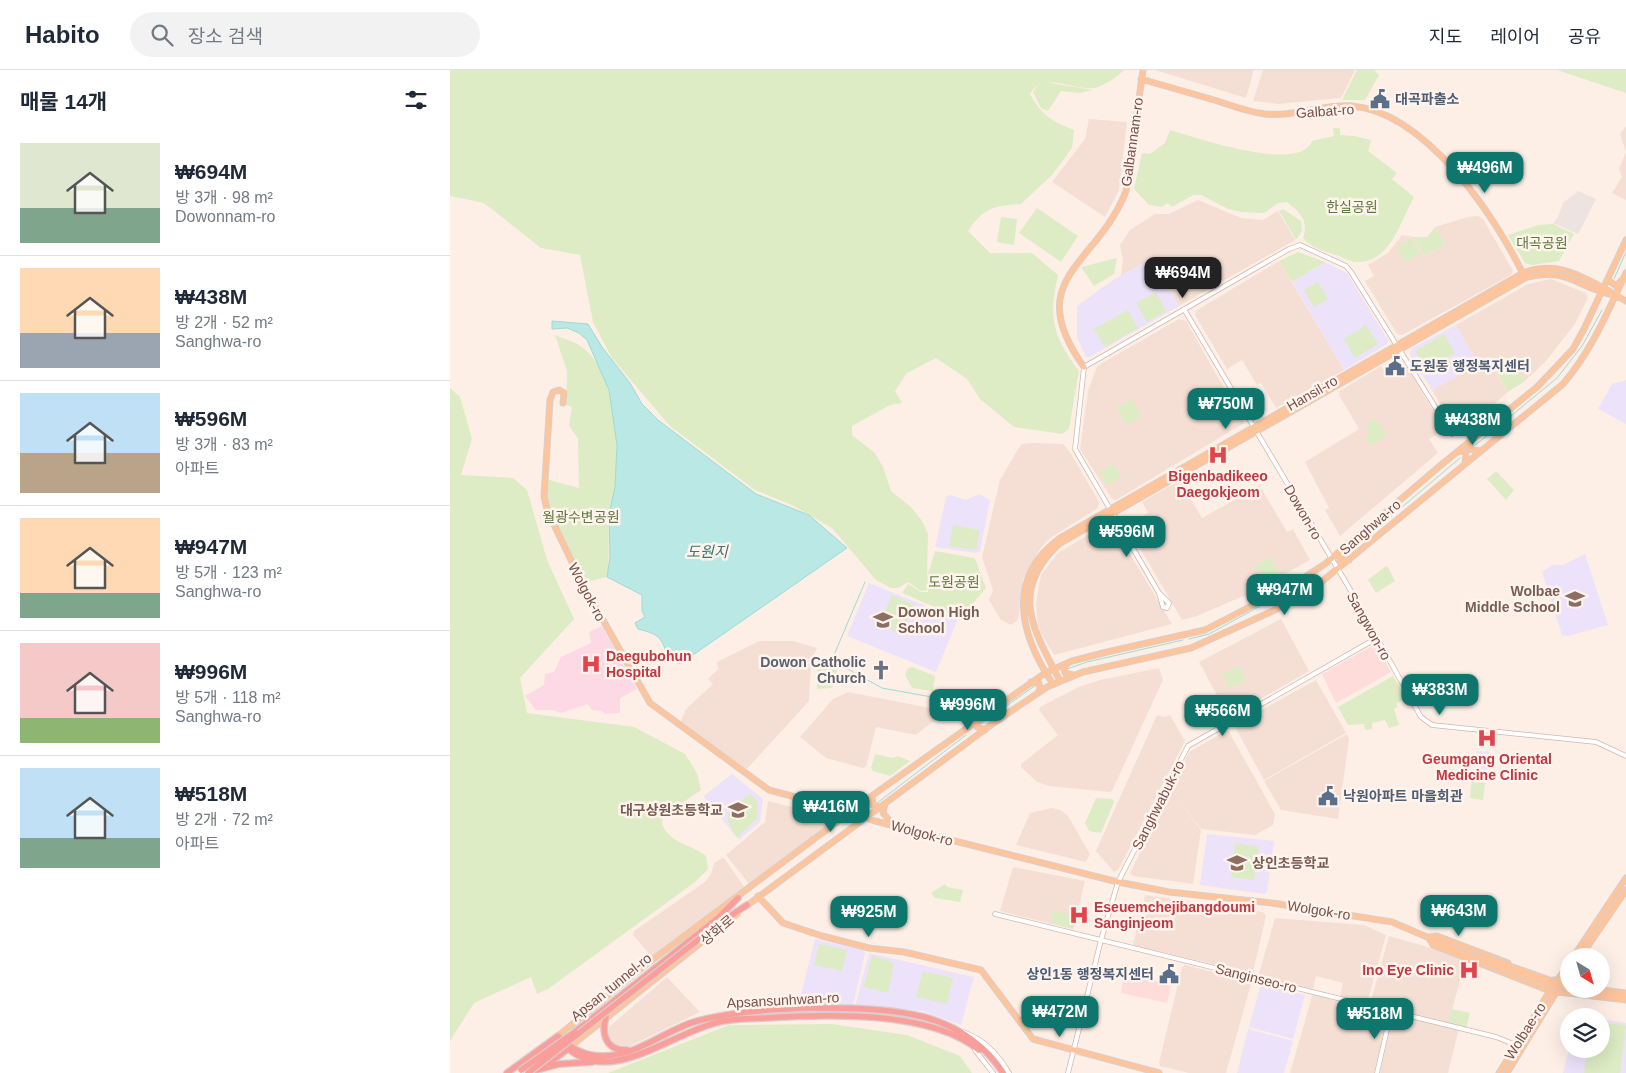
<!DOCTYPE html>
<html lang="ko">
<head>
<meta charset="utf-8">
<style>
	body { margin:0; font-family:Helvetica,"Noto Sans KR",sans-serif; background:#f2f2f3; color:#1f2937; height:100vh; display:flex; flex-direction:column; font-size:19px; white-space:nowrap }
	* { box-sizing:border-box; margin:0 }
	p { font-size:16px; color:#747a83 }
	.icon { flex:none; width:28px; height:28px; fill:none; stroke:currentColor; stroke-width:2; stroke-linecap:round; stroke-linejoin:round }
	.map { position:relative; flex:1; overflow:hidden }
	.details { display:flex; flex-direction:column; background:#fff; width:450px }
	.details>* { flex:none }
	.needle { width:32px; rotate:143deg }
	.controls { position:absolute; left:1110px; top:878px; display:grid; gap:10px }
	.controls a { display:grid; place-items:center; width:50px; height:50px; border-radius:50%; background:#fff; box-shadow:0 5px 20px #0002; font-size:25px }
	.price { position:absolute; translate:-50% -42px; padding:0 11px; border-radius:10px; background:#0f766e; color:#fff; font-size:16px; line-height:32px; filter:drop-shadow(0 1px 2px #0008) }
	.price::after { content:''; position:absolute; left:50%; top:30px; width:15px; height:11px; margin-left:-8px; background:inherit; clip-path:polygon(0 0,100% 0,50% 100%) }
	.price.selected { background:#222; color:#fff }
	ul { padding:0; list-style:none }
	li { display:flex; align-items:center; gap:15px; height:125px; padding:0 20px }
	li+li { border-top:1px solid #e0e1e3 }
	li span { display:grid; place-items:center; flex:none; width:140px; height:100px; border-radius:0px; color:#555 }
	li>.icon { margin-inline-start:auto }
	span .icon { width:60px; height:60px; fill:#fffc; stroke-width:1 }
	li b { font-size:21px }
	h2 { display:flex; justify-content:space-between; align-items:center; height:60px; padding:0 20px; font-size:21px }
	header { display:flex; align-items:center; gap:30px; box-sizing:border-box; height:70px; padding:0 25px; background:#fff; border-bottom:1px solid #e0e1e3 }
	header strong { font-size:24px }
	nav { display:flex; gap:28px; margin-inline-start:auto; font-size:18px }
	.search { width:350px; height:45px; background:#f2f2f3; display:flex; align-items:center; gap:12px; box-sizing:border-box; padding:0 18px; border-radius:28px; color:#747a83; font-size:19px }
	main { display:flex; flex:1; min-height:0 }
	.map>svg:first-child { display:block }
</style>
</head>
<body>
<header>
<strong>Habito</strong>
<div class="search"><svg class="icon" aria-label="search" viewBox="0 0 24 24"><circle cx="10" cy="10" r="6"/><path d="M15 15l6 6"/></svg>장소 검색</div>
<nav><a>지도</a><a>레이어</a><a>공유</a></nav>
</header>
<main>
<section class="details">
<h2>매물 14개<svg class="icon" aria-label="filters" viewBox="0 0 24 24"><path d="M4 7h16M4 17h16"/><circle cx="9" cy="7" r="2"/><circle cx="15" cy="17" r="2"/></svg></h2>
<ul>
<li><span style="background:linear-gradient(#dfe7d0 65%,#7fa58c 0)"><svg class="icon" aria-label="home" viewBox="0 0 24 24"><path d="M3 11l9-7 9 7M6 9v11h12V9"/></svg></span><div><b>₩694M</b><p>방 3개 · 98 m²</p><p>Dowonnam-ro</p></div></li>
<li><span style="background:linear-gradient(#ffd9b3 65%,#9aa5b1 0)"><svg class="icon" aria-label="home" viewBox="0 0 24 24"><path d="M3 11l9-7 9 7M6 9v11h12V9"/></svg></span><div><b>₩438M</b><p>방 2개 · 52 m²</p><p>Sanghwa-ro</p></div></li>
<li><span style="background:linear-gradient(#bfe0f5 60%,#b9a48a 0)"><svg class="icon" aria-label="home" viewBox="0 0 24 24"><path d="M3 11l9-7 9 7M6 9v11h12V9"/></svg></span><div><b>₩596M</b><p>방 3개 · 83 m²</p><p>아파트</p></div></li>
<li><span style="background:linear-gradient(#ffd9b3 75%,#7fa58c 0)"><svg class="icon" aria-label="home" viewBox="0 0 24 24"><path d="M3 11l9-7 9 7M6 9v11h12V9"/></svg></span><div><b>₩947M</b><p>방 5개 · 123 m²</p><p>Sanghwa-ro</p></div></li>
<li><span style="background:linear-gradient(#f6c9c9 75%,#8fb573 0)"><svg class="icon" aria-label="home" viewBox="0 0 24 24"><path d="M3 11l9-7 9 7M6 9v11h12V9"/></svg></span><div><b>₩996M</b><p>방 5개 · 118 m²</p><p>Sanghwa-ro</p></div></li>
<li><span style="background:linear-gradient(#bfe0f5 70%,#7fa58c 0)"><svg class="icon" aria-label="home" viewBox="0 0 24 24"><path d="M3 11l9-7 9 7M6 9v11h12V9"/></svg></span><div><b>₩518M</b><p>방 2개 · 72 m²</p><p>아파트</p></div></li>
</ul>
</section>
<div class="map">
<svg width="1176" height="1003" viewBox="0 0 1176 1003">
	<rect width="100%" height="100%" fill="#fdefe6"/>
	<path fill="#f5dfd4" d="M705,0H804L796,28Z
		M813,0H905L891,28L828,34L803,31Z
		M639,49L677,52L669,120L655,147L602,112L635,69Z
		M1176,56V130L1162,123L1172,107L1169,99L1176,82L1170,64Z
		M748,130L791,148L813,150L828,141L845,170L729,236L703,188L671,206L673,190L670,175L680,160L705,144H719Z
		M1028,146L1033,149L1063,201L1061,205L952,265L947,264L915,211L924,206L918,195L938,183L952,165L963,167L974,186L995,175L985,157L1018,147Z
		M829,191L894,300L826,338L811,313L807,315L792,290L777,299L745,245L747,240Z
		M1101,209L1136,223L1138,228L1125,254L1096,291L1075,311L1060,285L1042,296L1058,322L1009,365L982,320L1028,294L1006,255L1078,214Z
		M729,249L736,251L794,353L666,430L662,429L630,379L638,321L647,296Z
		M931,296L937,306L956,296L995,360L979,369L988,383L890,466L875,440L879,438L855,392L909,359L889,325L890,321Z
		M582,373L613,374L620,382L649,432L648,438L600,468L590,479L573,509L568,550L561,555L551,550L539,530L543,520L532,487L550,410L568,379L572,374Z
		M730,410L752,448L810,416L837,462L843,459L860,490L805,521L747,546L732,550L677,456L698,443L692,432Z
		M658,453L662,454L722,554L604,585L591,563L587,550L586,533L591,505L608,483Z
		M831,549L859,601L779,647L749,592Z
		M309,571H343L367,578L361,592L359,631L297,699L230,653L236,639L263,614L258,609L268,599L267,592Z
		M709,598L713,610L711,614L663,719L660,722L599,716L587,712L571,697V694L608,665L589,640L590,637L629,617L650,610Z
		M866,610L896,663L814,710L784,655Z
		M398,622L480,638L490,642V646L466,665L426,657L416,697L413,698L376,688L350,667L383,629Z
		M707,645L714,647L720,645L735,671L668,800L664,802L646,781Z
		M778,660L825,744L823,755L805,765L751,759L723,723L751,760L743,814L683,806L680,803L739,682Z
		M897,664L899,669L888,749L831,740L814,711Z
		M318,731L386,748L302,814H299L276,785L315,752Z
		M601,738L611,740L618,746L640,784L636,792L566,775L580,743Z
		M272,788H274L295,818L202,887L183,865L184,861L255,812L261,804L264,793Z
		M563,797L635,811L623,859L550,841Z
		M695,825L813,842L816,846L803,902L800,903L683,875Z
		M825,848L914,855L936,865L917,933L890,926L893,913L866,906L863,919L808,907Z
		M939,866L1016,888L998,955L920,934Z
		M735,895L799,911L801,914L776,1003H739L710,996L709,993L732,897Z
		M217,907L250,942L180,976L165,975L159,967V957Z
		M863,923L934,941L937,947L924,1003H840Z
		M947,946L1009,958L998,1003H930L942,951Z"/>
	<path fill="#fedcda" d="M922,576L927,578L941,602L886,633L872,604Z
		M674,904L721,915L717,933L671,923Z"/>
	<path fill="#ede3e0" d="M1128,121L1146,129L1128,164L1103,153L1108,147L1113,133Z"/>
	<path fill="#ece3fa" d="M703,188L729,236L640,287H636L627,268V236L663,210Z
		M875,192L897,203L938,270L937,274L894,300L842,212Z
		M1006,255L1028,294L982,320L960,285L962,278Z
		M1176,310V354L1148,339L1162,314Z
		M529,424L540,430L530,481L525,483L485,477L496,427L500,425L516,430Z
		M1135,484L1158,555L1118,566L1112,565L1092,502L1102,495H1113Z
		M419,513L508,549L486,602L397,566Z
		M1027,681L1039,682L1036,705L1023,704Z
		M282,704L313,729L310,752L289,770L254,727L255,725Z
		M757,764L824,771L817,822L814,824L750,815Z
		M365,869L413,880L415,883L403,935L348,936Z
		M419,883L524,907L511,955L473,941L408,935L406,933Z
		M811,914L855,925L843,969L799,957Z
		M1151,949L1176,953V1003H1113L1119,979H1151Z
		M798,959L843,971L834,1003H787Z"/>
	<path fill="#fcd9e5" d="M152,556L187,619L170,628V643L155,644L152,641L142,640L138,634L111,643L103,640H86L75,626L94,615L95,604L104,602L111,587L141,573L139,562Z"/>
	<path fill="#ddecc4" d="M0,0H674C667,7 654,16 644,18C622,21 594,0 580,24C592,46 602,51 624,60L622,78L602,105L571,134C544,136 534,137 518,161L540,183H582L608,205C598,248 603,266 629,301L619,359L612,364L564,357L530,329L517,309L486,288L457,303L445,321L452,333L440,335L402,356V365L425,383L433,397L441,421L461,437L472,451L478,464L477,507L485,481L524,488L526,491L536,518L518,539L508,547L452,523L458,514L471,522H478L477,509V520L471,521L458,512L448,518H441L426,510L382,458L342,435L305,420L220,356L162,288L143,252L130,185L91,178L34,133L0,126Z
		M907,0H924L929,5L915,30H892Z
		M1107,0H1176V23Z
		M595,12L643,20L630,23L611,21L598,41L591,38L583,22L587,16Z
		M883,58H890V65L904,66L921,70L918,81L947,103L942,109L964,127C950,151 941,194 905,192C899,191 892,187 886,185C874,181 861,178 853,168C859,150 850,143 837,132L828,133L814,143L791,142L778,139L751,125H743L722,137L718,133L712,137L699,135L684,119L692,83L700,84L715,73L720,60C744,67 851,104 862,71L884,66Z
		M587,138L628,166L611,192L569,163Z
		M833,139L851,151L852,161L846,170L829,141Z
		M551,147L567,149L564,175L547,172Z
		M1103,154L1124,164L1109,191L1082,195L1075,193L1058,165L1088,155Z
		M985,157L995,175L974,186L963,167H977Z
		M961,168L970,183L955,192L946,178Z
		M848,182L875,192L842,212L829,191Z
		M667,188L664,204L644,216L631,197Z
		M868,212L878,229L864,237L854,220Z
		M706,222L716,241L697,252L686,233Z
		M678,240L688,258L655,277L644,259Z
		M916,255L928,274L905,288L894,269Z
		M994,264L1005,283L976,300L965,281Z
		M105,265C114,269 126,272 133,278C170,306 169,381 164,423C163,430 160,438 159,445C158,466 160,486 157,507L132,513L94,439L96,409L129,418L128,368L119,356L122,337L116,335L117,301Z
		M1060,285L1075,311L1058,322L1042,295Z
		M0,318L10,327L22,369L11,405L63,408L77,420L97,490L124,549L70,608L77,643L184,657L235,684L247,703L251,720L213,746L212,754C220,774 239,773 256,786L258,799L245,812L98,919L87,924L81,907L24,933L0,971Z
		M682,329L691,347L676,355L666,337Z
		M926,348L937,366L920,376L916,370L919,352Z
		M664,394L671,407L657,415L649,402Z
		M1046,401L1064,420L1056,430L1037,409Z
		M503,455L530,460L526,480L499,476Z
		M820,487L829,502L814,511L805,496Z
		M936,496L938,497L945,511L926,523L918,510Z
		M442,525L464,535L451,564L429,555Z
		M369,586C388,593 391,600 382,618L367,619V591Z
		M788,596L796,609L780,618L772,605Z
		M462,597L485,606L483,621L462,618L455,605L458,598Z
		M943,606L956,628L946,634L948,637L944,639L949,655L939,658L935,650L922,653V659L915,660L914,654L898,655L888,637Z
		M425,684L443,688L448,686L460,691L440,706L423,701L421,698Z
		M1022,704L1036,706L1033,730L1020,728Z
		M301,724L308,733L307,749L287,767L281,760L282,759L278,752V743L289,735L290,731Z
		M646,728L662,729L664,732L651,763L639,761L635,753Z
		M785,773L809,777L804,810L781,807Z
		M495,814L497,817L513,820L510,832L485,828L481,823Z
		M603,841L626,846L623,859L600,853Z
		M369,874L397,880L392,901L364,895Z
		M422,885L444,893L438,923L414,917Z
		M473,901L503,908L497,934L466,927Z
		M1002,939L1020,943L1016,958L998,954Z
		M1151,953L1176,955L1170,1003H1134L1137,979H1151Z
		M382,954L457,965L510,986L522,1003H158L279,955Z"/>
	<path fill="#b9e8e5" stroke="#9fdad6" d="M102,251L138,254L152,277L180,313L192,334L208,350L306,424L359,445L397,478L230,594L217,588C213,567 208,564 188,559L185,553L195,547L192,541V525L157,507L160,487L159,445L165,417L167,375L159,320L137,270L129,263L117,258L102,259Z"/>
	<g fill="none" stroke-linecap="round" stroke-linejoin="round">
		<path stroke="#9fdad6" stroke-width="1" d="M1164,209L1176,182
			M1023,377L1107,308L1132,276L1152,240
			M893,487L1010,388
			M415,512L384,585L387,593L432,618L509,632L535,642
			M739,569L759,564L867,505
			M617,599L637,592L733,570
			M529,655L586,615
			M427,733L516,665"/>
		<defs>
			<path id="minor" d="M734,239L901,521L971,647L982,655L1146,672L1176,686
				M709,523L713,537L717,538L719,533L709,523L625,379L634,297L839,179L850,175L896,196L901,202L1002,364
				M545,844L1046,967L1066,975
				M513,962C534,969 548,984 559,1003
				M525,980L543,1003
				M618,1003L651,870L668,812L738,676L927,568
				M927,1003L941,942"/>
			<path id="major" d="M691,9C715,16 740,23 764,30C781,35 797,42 815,44C844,47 873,34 902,36C975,42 1045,145 1074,206
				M1158,210L1166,216L1171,211
				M1165,225L1176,231
				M634,297C570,208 648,195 676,121L693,0
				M113,333L114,323L109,320L103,322L100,330L94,426L97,440L132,513L200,633L319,720L383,737L425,751L668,812L719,822L822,833L942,852L1033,891
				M1020,372V379L1030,381
				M1008,382L1012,381L1016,383L1015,393
				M891,482L890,490H899
				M617,594L614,599L615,603L623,605
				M610,611C584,560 558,522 609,474L1077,207C1117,197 1128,218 1164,225
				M581,612L589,613L590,619L588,623
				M603,614C570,565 555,508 610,468L1073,203C1107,190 1131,206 1161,222
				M529,648L527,657L535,660
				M422,726L423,735L431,737
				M435,734L433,743L439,750
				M308,826L333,853L372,866L419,878L454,882L531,900L583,969L709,1003
				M295,837L545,652L597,617L633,602L741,578L825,540L870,513L1113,314C1142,280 1157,243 1176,203
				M979,867L987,866L1058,893
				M980,870L983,875L1100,921L1176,930
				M1124,886L1176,808
				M1131,886L1176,820
				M1104,910L1119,912
				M1106,912L1119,894
				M1120,919L1176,927
				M1145,919L1176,923
				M108,966L194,896L423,725L595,603L622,591L657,582L755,560L844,514L875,494L991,395L1087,317L1108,295L1123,279L1134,259L1176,170
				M121,976L287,844
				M1049,1003L1101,919
				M1057,1003L1107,921"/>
			<path id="highway" d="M271,852L297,835
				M156,947C151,964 156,981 177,980
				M125,962L268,848L288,828
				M111,972C127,989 147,995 170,990C203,983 233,962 265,953C281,948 299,949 315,948C375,944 480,940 529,980
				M95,996L119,978
				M80,999L87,1000L109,994L142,992
				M57,1003L108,966C121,979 136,987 155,986C189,985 215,960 247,951C303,936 418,933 474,947C507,956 535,975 553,1003"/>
		</defs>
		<use href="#minor" stroke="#d2b7ae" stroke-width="5.5"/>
		<use href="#major" stroke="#d9cecc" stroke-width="7"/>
		<use href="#highway" stroke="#d9cecc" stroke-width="8"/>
		<use href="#minor" stroke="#fff" stroke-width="4"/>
		<use href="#major" stroke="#fec49c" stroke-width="5"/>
		<use href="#highway" stroke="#fa9e9b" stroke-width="5.5"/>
		<defs>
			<path id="major-bridge" d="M1034,887L1111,914
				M1033,891L1096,914L1119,919"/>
			<path id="highway-bridge" d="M71,1000L125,962
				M78,1003L271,852"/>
		</defs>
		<use href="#major-bridge" stroke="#d9cecc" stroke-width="7" stroke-linecap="butt"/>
		<use href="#highway-bridge" stroke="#d9cecc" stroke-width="8" stroke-linecap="butt"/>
		<use href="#major-bridge" stroke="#fec49c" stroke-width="5"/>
		<use href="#highway-bridge" stroke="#fa9e9b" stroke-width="5.5"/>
	</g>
	<defs>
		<symbol id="civic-bare" viewBox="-9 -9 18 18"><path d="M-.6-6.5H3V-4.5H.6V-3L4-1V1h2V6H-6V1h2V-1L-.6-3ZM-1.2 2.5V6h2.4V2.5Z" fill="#5c6f8a" stroke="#fff4ed" stroke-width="2.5" paint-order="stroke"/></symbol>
		<symbol id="hospital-bare" viewBox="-9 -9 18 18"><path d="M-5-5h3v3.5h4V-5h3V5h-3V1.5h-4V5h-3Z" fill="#e0444e" stroke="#fff4ed" stroke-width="2.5" paint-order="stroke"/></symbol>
		<symbol id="school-bare" viewBox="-9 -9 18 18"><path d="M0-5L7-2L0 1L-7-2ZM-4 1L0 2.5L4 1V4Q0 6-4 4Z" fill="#8d6e63" stroke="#fff4ed" stroke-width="2.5" paint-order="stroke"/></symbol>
		<symbol id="church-bare" viewBox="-9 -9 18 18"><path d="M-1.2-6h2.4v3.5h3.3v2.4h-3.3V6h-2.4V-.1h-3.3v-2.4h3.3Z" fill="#6b7280" stroke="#fff4ed" stroke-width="2.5" paint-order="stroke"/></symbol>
	</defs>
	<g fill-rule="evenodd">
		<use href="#civic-bare" x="916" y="15" width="28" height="28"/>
		<use href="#civic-bare" x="931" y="282" width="28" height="28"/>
		<use href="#hospital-bare" x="754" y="371" width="28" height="28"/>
		<use href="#school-bare" x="1111" y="515" width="28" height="28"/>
		<use href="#school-bare" x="419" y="536" width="28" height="28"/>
		<use href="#hospital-bare" x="127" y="580" width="28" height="28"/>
		<use href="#church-bare" x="417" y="586" width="28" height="28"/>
		<use href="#hospital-bare" x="1023" y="654" width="28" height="28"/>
		<use href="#civic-bare" x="864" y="712" width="28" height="28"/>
		<use href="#school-bare" x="274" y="726" width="28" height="28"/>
		<use href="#school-bare" x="773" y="779" width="28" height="28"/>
		<use href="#hospital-bare" x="615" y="831" width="28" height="28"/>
		<use href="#hospital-bare" x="1005" y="886" width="28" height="28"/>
		<use href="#civic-bare" x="705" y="890" width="28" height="28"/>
	</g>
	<g text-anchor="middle" stroke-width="5" stroke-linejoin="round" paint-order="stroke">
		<g font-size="14" font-weight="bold" fill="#4e5e75" stroke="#fff4ed" text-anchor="start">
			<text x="945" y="34">대곡파출소</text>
			<text x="960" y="301">도원동 행정복지센터</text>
			<text x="893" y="731">낙원아파트 마을회관</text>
			<text x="704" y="909" text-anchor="end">상인1동 행정복지센터</text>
		</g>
		<g font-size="14" fill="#785049" stroke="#fff4ed">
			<text transform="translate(875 41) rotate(-4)" y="5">Galbat-ro</text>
			<text transform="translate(682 72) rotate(-82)" y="5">Galbannam-ro</text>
			<text transform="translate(862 323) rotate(-30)" y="5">Hansil-ro</text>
			<text transform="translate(853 442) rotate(60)" y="5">Dowon-ro</text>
			<text transform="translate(920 457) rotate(-41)" y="5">Sanghwa-ro</text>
			<text transform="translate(137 522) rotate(62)" y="5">Wolgok-ro</text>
			<text transform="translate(919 556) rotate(61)" y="5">Sangwon-ro</text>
			<text transform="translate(708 735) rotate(-63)" y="5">Sanghwabuk-ro</text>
			<text transform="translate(472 763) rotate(15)" y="5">Wolgok-ro</text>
			<text transform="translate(869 840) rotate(9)" y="5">Wolgok-ro</text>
			<text transform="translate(267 860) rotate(-39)" y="5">상화로</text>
			<text transform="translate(806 908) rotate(14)" y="5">Sanginseo-ro</text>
			<text transform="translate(161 917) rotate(-39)" y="5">Apsan tunnel-ro</text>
			<text transform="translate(333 930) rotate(-3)" y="5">Apsansunhwan-ro</text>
			<text transform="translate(1075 961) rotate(-58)" y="5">Wolbae-ro</text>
		</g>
		<g font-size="14" fill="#5c793e" stroke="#fff4ed">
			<text x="902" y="142">한실공원</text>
			<text x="1092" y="178">대곡공원</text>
			<text x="131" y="452">월광수변공원</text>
			<text x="504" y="517">도원공원</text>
		</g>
		<g font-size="14" font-weight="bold" fill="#be3a42" stroke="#fff4ed">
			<text x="768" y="411">Bigenbadikeeo<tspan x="768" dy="16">Daegokjeom</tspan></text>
			<text x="156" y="591" text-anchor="start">Daegubohun<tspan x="156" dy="16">Hospital</tspan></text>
			<text x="1037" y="694">Geumgang Oriental<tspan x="1037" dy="16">Medicine Clinic</tspan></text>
			<text x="644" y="842" text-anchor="start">Eseuemchejibangdoumi<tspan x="644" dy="16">Sanginjeom</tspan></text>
			<text x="1004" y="905" text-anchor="end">Ino Eye Clinic</text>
		</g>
		<g font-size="14" font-weight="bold" fill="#785e54" stroke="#fff4ed" text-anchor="end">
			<text x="1110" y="526">Wolbae<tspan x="1110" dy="16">Middle School</tspan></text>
			<text x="448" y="547" text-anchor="start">Dowon High<tspan x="448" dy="16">School</tspan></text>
			<text x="273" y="745">대구상원초등학교</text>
			<text x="802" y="798" text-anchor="start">상인초등학교</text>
		</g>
		<g font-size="14" font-weight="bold" fill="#5b616d" stroke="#fff4ed" text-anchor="end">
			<text x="416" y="597">Dowon Catholic<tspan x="416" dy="16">Church</tspan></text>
		</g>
		<g font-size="15" font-style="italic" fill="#397673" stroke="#fff4ed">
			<text x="257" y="487">도원지</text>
		</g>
	</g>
</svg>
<div class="controls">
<a><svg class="needle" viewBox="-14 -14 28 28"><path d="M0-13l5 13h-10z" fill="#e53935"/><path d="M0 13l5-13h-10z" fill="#747a83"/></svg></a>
<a><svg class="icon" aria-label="layers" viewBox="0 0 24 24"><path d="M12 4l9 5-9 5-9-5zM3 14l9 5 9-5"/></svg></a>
</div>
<b class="price" style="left:1035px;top:124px">₩496M</b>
<b class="price selected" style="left:733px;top:229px">₩694M</b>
<b class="price" style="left:776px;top:360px">₩750M</b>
<b class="price" style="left:1023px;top:376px">₩438M</b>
<b class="price" style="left:677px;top:488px">₩596M</b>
<b class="price" style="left:835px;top:546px">₩947M</b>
<b class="price" style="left:990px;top:646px">₩383M</b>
<b class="price" style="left:518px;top:661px">₩996M</b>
<b class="price" style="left:773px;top:667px">₩566M</b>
<b class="price" style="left:381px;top:763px">₩416M</b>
<b class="price" style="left:1009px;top:867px">₩643M</b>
<b class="price" style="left:419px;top:868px">₩925M</b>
<b class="price" style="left:610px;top:968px">₩472M</b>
<b class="price" style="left:925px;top:970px">₩518M</b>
</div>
</main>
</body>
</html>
